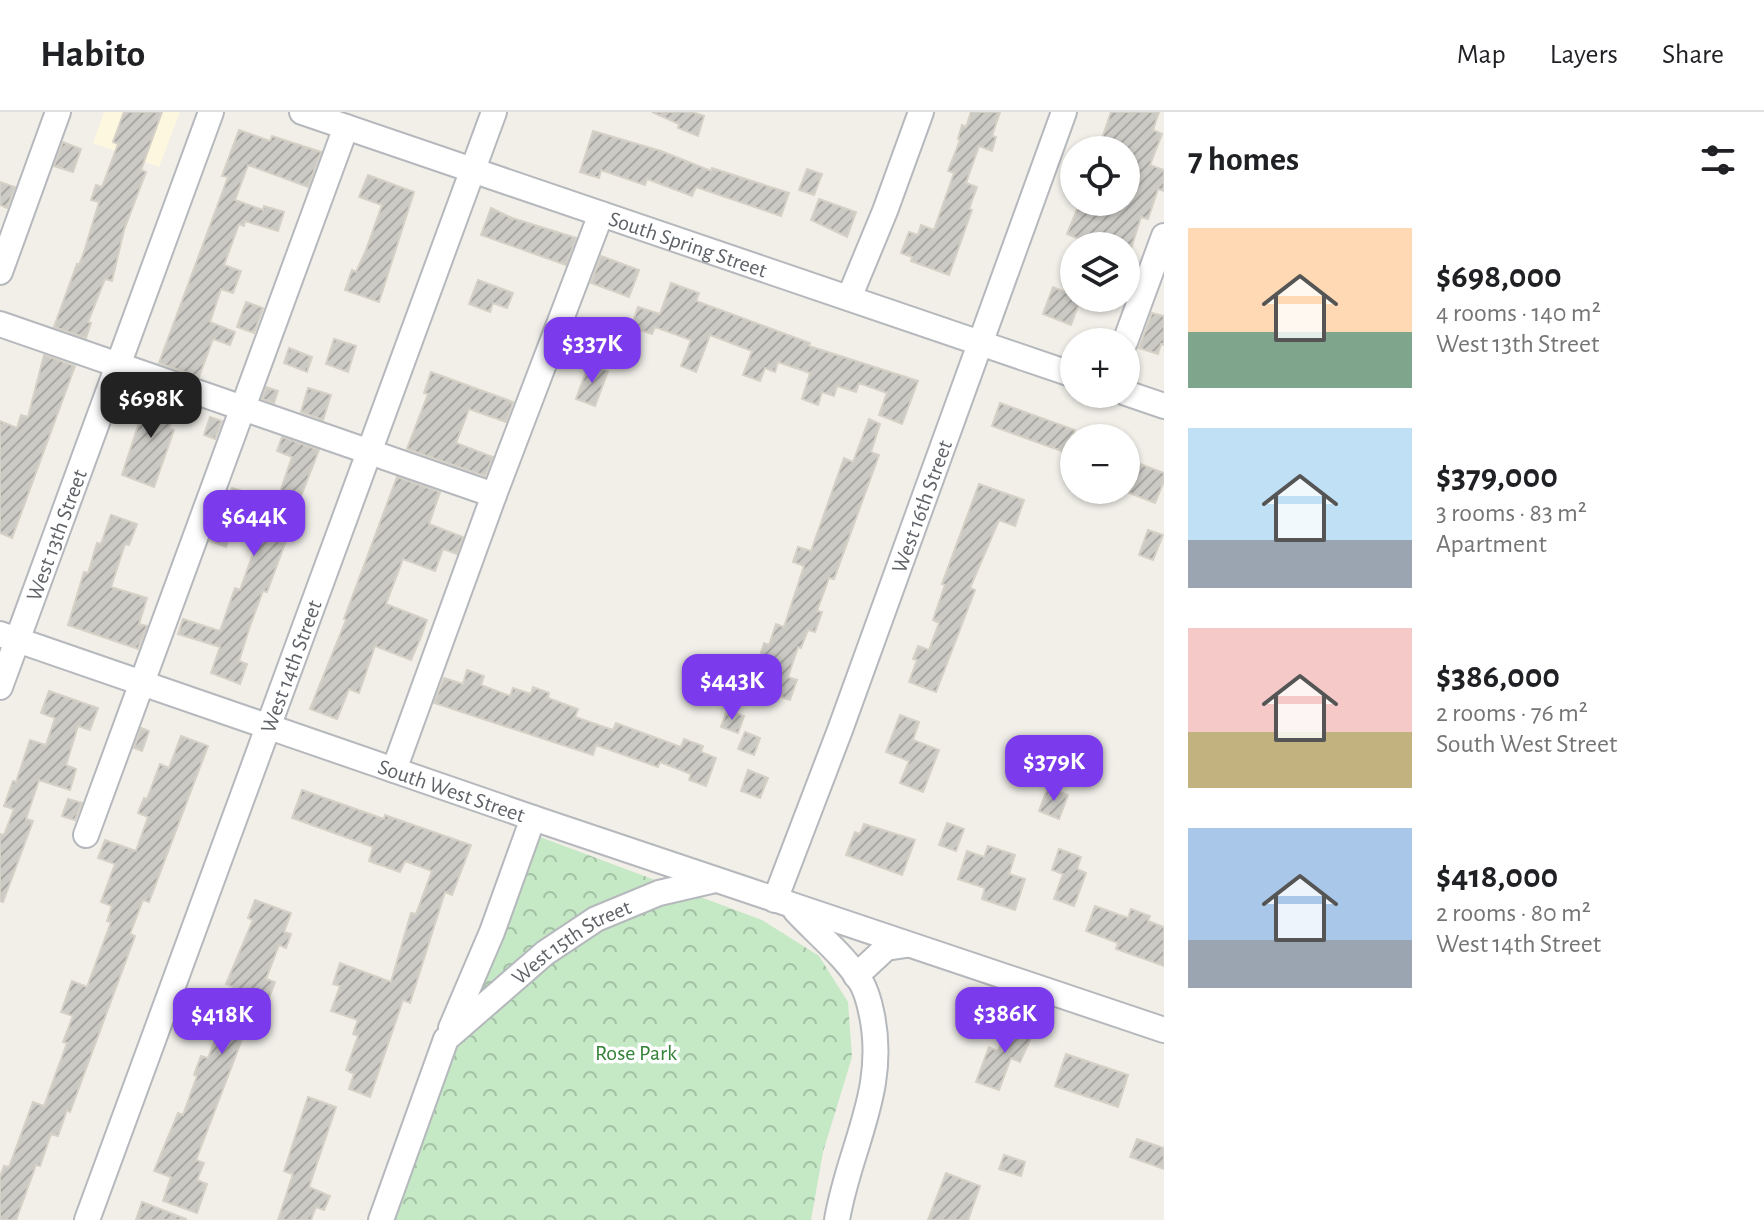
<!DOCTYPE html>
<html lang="en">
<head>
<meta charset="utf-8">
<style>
	body { margin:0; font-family:"Alegreya Sans",sans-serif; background:#f6f6f6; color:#202124; height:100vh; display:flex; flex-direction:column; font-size:30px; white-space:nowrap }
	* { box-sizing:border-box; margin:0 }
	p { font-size:26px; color:#757577 }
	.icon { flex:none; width:44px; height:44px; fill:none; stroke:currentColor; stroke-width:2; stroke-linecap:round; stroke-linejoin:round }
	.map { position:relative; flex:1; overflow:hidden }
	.panel { display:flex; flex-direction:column; background:#fff; width:600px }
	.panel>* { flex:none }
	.tools { position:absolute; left:1060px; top:24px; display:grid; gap:16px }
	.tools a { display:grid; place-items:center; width:80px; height:80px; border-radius:50%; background:#fff; box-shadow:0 2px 6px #0004; font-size:40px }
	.price { position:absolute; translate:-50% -68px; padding:0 18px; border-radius:16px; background:#7c3aed; color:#fff; font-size:26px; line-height:52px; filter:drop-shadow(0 2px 4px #0008) }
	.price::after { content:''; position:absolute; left:50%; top:48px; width:24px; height:18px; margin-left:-12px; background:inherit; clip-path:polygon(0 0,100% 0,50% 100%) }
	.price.current { background:#222; color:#fff }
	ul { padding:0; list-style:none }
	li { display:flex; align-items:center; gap:24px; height:200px; padding:0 24px }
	li span { display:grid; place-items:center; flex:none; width:224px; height:160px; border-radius:0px; color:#555 }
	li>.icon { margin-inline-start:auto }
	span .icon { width:96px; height:96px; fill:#fffc; stroke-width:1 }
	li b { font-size:34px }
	h2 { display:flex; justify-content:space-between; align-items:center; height:96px; padding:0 24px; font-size:34px }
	header { display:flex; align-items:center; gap:48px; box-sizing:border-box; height:112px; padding:0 40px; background:#fff; border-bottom:2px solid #e0e0e0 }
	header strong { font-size:38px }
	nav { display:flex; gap:44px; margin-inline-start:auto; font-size:28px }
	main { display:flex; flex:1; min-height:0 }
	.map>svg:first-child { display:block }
</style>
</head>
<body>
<header>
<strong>Habito</strong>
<nav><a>Map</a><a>Layers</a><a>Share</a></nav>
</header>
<main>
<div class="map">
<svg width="1164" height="1108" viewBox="0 0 1164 1108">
	<defs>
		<pattern id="forest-crowns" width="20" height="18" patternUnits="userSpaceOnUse" patternTransform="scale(2)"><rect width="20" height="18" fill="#c5e8c5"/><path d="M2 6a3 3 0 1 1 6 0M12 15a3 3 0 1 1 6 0" fill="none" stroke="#a3c0a4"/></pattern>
		<pattern id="building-hatch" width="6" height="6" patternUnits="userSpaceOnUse" patternTransform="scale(2)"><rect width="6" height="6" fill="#cccac5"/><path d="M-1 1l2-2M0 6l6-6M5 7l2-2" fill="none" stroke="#a9a8a4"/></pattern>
	</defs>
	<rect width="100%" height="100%" fill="#f1efe8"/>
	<path fill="#fef7e0" d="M104,0H180L159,55L93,31Z"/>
	<path fill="url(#forest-crowns)" d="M540,725L762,808L819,844L848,890L852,945L823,1040L811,1108H395L451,949Z"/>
	<path fill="url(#building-hatch)" stroke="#d6d1c6" stroke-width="2" d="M124,0H162L141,58L146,60L124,118L112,169L105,167L88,210L91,211L86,226L54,215L77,152L79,153L84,140L99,90L91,88L96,73L102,75L118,32L113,30Z
		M652,0H692L704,4L698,24L678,16L679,12Z
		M971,0H1000L992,24L996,25L992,39L979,34L966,71L977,75L969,97L972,98L949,163L911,149L912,145L901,141L909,120L918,123L921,113L934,118L954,61L948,59L960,28L958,27L962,13L966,15Z
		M1111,0H1159L1153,18L1162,22L1150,53L1164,58V79L1158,77L1148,107L1141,105L1131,137L1099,127L1096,134L1067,122L1080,90H1129L1139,61L1126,57V38H1098Z
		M239,18L270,29L272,24L321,40L308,75L248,53L235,88L263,98L264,94L284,100L278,119L245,109L244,114L239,112L224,153L241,159L233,181L221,177L210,210L235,220L230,233L213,227L199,265L159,251L228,65L222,64Z
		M593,19L661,39L711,59L712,56L789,81L781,104L696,75L692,84L647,67L645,73L601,58L599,66L580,60Z
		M63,30L81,37L73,60L54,54Z
		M807,57L822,62L814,83L799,78Z
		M368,63L414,80L379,190L345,178L352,158L356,160L366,138L382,93L359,85Z
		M0,70L15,75L7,96L0,93Z
		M819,87L856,100L847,125L811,108Z
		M491,96L512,106L576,126L566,153L481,123Z
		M601,144L639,158L629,185L591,171Z
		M478,168L513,181L507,196L493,191L490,200L469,192Z
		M671,171L699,181L696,189L810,231L809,234L918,269L902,312L879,303L887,281L859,271L856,280L837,274L834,284L822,280L818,293L802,287L810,261L778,250L775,260L765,256L760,269L743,263L752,239L710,223L696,260L681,254L691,228L655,215L652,222L631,215L638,195L660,202Z
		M1053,175L1074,184V186H1081L1071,213L1043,202Z
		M246,190L263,196L254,221L237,215Z
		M1152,201L1164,204V233L1161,232L1158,242L1139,236Z
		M334,227L356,234L348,260L326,252Z
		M289,236L312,245L307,260L284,251Z
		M44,243L75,254L12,426L0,421V309L17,316L21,303L28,305Z
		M589,252L608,259L595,294L576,287Z
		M431,260L513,290L506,310L469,297L456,331L493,345L485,364L407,337L428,282L424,281Z
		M266,275L278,279L274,291L262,287Z
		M308,276L331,283L323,308L301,300Z
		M149,280L179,290L169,316L174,318L154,375L122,363Z
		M1000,291L1075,318L1067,341L992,314Z
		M210,305L222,309L215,327L204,323Z
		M869,307L880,312L871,340L879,343L834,467L829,466L817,499L822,500L815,520L808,518L801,536L798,535L788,565L797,568L790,588L758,577L767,550L759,547L764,531L769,533L776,512L784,515L804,454L793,450L798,435L811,439L844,346L853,350Z
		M282,325L319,338L285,425L287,426L267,480L263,479L250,514L239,549L247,552L240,572L211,561L220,535L178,522L183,507L220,519L235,476L240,478L264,411L238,402L226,435L210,429L216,414L218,415L232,376L277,389L292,345L277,339Z
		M1140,352L1164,361V369L1155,391L1129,381Z
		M397,365L440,380L429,412L463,425L457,442L443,437L435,459L403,447L386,492L427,508L421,525L411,548L375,534L359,581L349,577L337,607L310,597L346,508L344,507Z
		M979,372L1024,388L1015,414L999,408L970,476L975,478L936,580L909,570L917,548L913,547L918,534L929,538L939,511L933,508L945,473L942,472Z
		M111,403L137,412L129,433L125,432L111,475L147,486L139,512L147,514L138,537L68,513L84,460L88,461L97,431L101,432Z
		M1148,418L1163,423L1153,448L1139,443Z
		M467,558L484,564L481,573L510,584L513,576L531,582L533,575L549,581L548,586L578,597L575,605L613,618L616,611L681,635L684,627L703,634L701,640L716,646L706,674L689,668L691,662L660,650L658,655L596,633L593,643L434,591L444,566L463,572Z
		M49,579L98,596L90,618L78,614L66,653L76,657L70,678L39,668L26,707L33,709L3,790L0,789V722L4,723L14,697L4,694L13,669L16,670L30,628L46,633L55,606L41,601Z
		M727,598L744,604L738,621L721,615Z
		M900,603L919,610L913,628L939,638L923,680L900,671L909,649L886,640Z
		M141,616L149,619L142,639L134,636Z
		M745,620L760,626L754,643L738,637Z
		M181,624L208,634L200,655L149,790L143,788L130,822L135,824L70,1000L67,998L58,1024L51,1022L40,1054L36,1053L16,1108H0V1065L4,1054L9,1055L33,990L44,994L67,931L63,930L73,904L61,900L72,869L87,875L111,810L107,809L112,794L101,790L115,752L98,746L105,728L136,739L148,705L138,701L144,686L147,687L160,652L169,656Z
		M748,658L768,666L760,686L741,679Z
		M1048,675L1068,683L1059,707L1039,699Z
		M302,678L384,707L385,703L471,733L452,783L445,780L410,891L403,888L370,985L349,977L354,962L346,958L358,924L353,922L358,908L331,899L340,874L333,872L340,851L391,870L411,801L416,802L432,759L405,749L400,760L369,749L373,735L292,706Z
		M68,687L82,691L75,708L62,704Z
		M947,711L964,717L956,739L939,733Z
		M864,712L915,728L902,763L846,743L855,720L860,722Z
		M988,734L1015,743L1009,762L1025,767L1015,798L982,787L985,776L958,767L967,739L984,745Z
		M1059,737L1081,745L1077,757L1086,761L1074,794L1054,787L1063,762L1052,758Z
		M255,788L291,801L284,820L291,822L286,836L279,833L266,867L275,870L259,913L249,909L196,1048L204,1051L197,1068L207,1072L197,1101L163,1089L171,1065L154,1059L178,1001L183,1003L197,964L194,963L201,944L208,946L220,914L227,916L241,878L226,872L253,808L248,806Z
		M1095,794L1128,806L1131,797L1150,804L1148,809L1164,815V854L1116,837L1118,831L1086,819Z
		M1016,907L1036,915L1020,950L1011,946L999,978L976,970L989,935L998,939L1003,925L1008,928Z
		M1066,942L1128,963L1118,995L1055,974Z
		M308,985L336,995L309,1075L330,1084L324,1098L316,1095L311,1108H278L293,1062L284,1059Z
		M1137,1027L1164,1036V1057L1130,1045Z
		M1004,1043L1025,1050L1021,1064L999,1057Z
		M946,1061L980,1074L968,1108H928Z
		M142,1090L186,1107V1108H136Z"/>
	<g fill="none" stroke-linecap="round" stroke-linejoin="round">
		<defs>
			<g id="minor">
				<path id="s1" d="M302,0L1074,263"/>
				<path d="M0,160L58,0"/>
				<path d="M849,186L885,99L921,0"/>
				<path d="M0,212L494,383"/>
				<path d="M1125,230L1164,124"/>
				<path d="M1126,281L1164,294"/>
				<path id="s2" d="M0,522L533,706L1164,918"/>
				<path id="s3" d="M0,575L211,0"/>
				<path d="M394,658L494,383L601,102"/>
				<path d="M86,723L346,15"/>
				<path id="s4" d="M775,788L840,618L1064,0"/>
				<path d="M795,798C817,822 844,843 861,870C866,879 869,889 871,899C889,977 849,1035 837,1108"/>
				<path d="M856,864L886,836L906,833"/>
				<path d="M451,916L492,820L533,706"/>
				<path id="s5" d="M87,1108L494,0"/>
				<path id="s6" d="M381,1108L446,927L545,841L596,807L659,781L715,768"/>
			</g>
		</defs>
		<use href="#minor" stroke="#b5b8bc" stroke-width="28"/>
		<use href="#minor" stroke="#fff" stroke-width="24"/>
	</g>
	<g text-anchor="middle" stroke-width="7" stroke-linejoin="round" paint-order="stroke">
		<g font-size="22" fill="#5f6368" stroke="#fff">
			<text dy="8" stroke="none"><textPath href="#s1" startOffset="408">South Spring Street</textPath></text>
			<text dy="8" stroke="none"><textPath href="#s4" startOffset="420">West 16th Street</textPath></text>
			<text dy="8" stroke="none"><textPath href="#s3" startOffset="162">West 13th Street</textPath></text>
			<text dy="8" stroke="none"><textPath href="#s5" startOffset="590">West 14th Street</textPath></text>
			<text dy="8" stroke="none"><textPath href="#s2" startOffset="478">South West Street</textPath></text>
			<text dy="8" stroke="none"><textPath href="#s6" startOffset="352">West 15th Street</textPath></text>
		</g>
		<g font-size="22" fill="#348238" stroke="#fff">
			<text x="636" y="948">Rose Park</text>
		</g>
	</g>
</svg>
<div class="tools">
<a><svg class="icon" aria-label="locate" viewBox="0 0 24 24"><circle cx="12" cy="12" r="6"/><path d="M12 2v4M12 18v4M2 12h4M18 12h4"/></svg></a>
<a><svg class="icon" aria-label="layers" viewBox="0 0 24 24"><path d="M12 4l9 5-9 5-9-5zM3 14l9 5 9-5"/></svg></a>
<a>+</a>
<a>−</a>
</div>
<b class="price" style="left:592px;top:273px">$337K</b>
<b class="price current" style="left:151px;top:328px">$698K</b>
<b class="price" style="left:254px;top:446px">$644K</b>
<b class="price" style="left:732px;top:610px">$443K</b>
<b class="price" style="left:1054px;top:691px">$379K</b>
<b class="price" style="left:1005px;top:943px">$386K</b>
<b class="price" style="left:222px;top:944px">$418K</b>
</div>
<section class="panel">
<h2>7 homes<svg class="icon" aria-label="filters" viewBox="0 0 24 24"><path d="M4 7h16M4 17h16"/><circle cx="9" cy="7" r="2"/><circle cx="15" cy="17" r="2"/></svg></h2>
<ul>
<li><span style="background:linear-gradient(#ffd9b3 65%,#7fa58c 0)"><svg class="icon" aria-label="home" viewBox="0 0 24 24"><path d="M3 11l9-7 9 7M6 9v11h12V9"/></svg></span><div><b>$698,000</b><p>4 rooms · 140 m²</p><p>West 13th Street</p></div></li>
<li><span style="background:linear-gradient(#bfe0f5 70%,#9aa5b1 0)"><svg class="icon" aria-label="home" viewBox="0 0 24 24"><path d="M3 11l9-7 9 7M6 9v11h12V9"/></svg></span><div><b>$379,000</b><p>3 rooms · 83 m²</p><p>Apartment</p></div></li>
<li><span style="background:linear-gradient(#f6c9c9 65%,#c2b280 0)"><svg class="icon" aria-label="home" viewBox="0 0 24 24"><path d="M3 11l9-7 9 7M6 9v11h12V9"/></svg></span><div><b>$386,000</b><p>2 rooms · 76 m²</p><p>South West Street</p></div></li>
<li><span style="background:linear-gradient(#a9c7e8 70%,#9aa5b1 0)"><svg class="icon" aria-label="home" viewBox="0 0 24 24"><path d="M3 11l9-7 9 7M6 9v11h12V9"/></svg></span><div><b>$418,000</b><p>2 rooms · 80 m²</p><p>West 14th Street</p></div></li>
</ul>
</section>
</main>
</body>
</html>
